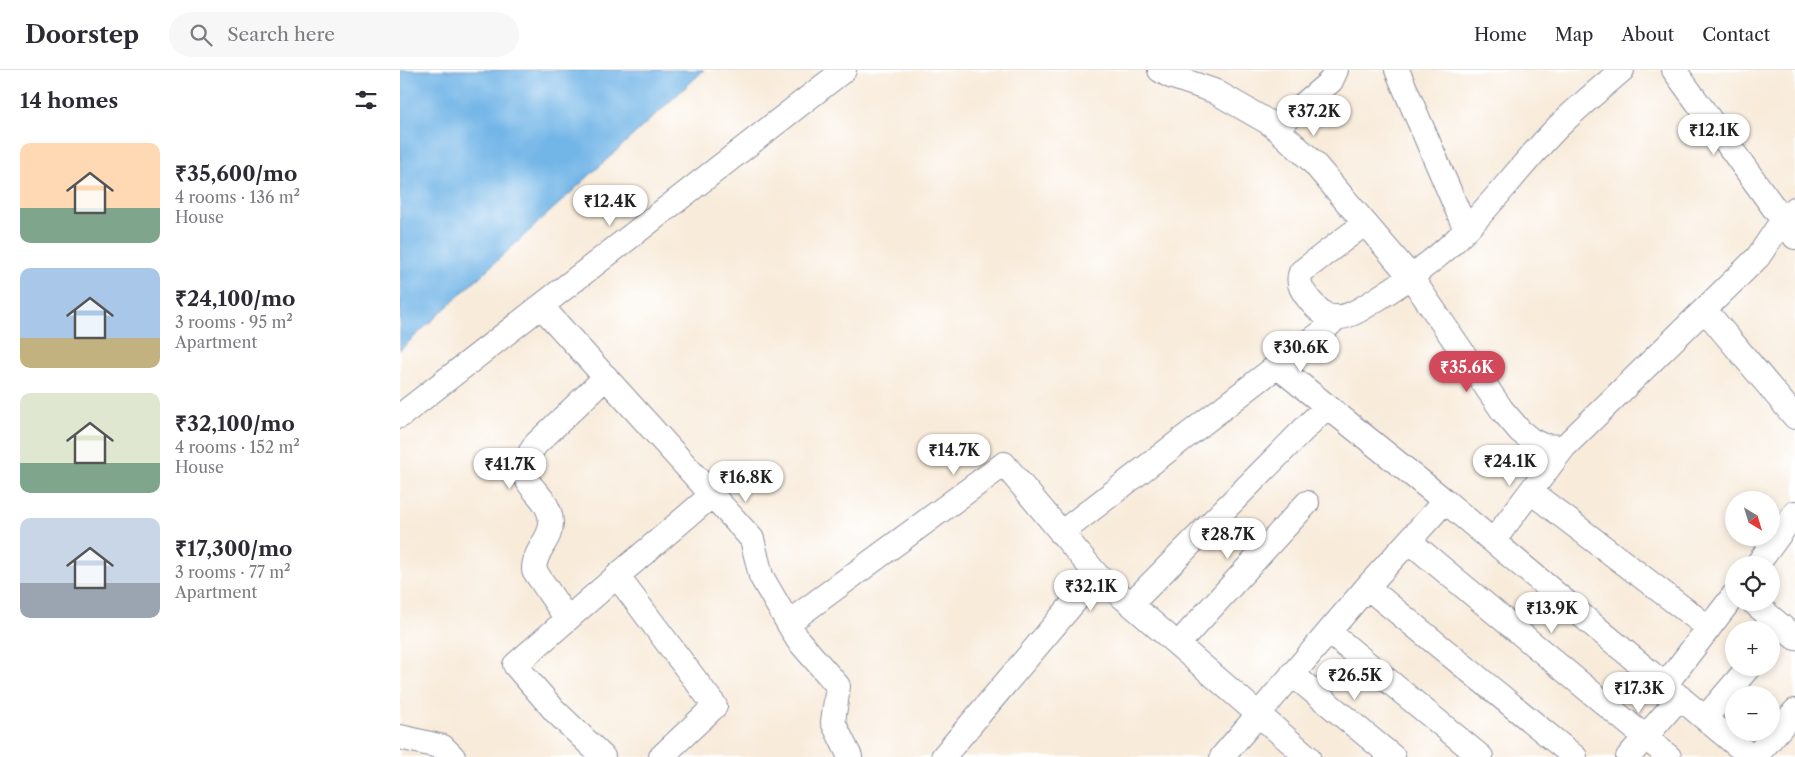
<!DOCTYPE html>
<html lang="en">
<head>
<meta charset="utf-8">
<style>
	body { margin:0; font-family:"Libre Caslon Text",serif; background:#f7f7f7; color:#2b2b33; height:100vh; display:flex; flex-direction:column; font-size:19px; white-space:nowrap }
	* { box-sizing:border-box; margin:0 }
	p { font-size:16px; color:#7c7c81 }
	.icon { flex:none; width:28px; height:28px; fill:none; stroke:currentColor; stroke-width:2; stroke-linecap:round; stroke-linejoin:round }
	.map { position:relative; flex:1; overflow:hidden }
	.details { display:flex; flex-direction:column; background:#fff; width:400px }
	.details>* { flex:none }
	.needle { width:32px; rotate:142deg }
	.fabs { position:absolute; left:1325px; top:421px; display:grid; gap:10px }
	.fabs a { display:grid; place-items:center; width:55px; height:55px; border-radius:50%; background:#fff; box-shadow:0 2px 8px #0003; font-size:25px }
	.price { position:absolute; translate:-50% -42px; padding:0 11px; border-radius:18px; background:#fff; color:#222; font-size:16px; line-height:32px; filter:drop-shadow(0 1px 2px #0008) }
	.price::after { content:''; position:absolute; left:50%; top:30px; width:15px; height:11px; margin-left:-8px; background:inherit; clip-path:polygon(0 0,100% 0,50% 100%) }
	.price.active { background:#d1495b; color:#fff }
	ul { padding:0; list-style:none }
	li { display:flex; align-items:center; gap:15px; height:125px; padding:0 20px }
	li span { display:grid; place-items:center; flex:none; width:140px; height:100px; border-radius:10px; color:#555 }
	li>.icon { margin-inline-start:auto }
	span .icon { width:60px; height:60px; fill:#fffc; stroke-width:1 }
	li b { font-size:21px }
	h2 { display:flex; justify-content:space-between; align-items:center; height:60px; padding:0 20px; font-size:21px }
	header { display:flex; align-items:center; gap:30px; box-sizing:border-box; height:70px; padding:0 25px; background:#fff; border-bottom:1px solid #e1e1e2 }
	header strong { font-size:24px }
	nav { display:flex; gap:28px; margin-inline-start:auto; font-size:18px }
	.search { width:350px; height:45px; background:#f7f7f7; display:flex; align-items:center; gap:12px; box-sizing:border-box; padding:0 18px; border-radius:28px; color:#7c7c81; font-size:19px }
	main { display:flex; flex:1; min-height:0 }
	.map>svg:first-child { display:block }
</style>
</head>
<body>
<header>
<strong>Doorstep</strong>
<div class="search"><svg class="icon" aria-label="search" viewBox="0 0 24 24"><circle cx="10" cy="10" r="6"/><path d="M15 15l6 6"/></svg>Search here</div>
<nav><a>Home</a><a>Map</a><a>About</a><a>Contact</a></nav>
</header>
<main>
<section class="details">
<h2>14 homes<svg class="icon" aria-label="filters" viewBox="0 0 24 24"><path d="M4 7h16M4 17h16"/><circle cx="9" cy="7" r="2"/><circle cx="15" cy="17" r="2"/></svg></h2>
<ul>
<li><span style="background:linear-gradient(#ffd9b3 65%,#7fa58c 0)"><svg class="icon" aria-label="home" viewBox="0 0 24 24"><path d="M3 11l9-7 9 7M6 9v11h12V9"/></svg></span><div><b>₹35,600/mo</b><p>4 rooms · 136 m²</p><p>House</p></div></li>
<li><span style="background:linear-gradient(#a9c7e8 70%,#c2b280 0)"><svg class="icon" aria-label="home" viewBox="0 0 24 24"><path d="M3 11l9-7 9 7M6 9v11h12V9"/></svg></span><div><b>₹24,100/mo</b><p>3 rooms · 95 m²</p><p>Apartment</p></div></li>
<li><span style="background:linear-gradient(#dfe7d0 70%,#7fa58c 0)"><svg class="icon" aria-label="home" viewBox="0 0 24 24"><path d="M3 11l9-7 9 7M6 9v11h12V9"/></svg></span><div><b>₹32,100/mo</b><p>4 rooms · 152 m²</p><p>House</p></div></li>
<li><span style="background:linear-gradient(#c9d6e8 65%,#9aa5b1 0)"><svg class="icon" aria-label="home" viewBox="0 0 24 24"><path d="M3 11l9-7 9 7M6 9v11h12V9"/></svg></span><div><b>₹17,300/mo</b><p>3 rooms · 77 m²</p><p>Apartment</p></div></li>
</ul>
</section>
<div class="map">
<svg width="1395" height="687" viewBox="0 0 1395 687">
	<rect width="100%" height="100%" fill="#fff"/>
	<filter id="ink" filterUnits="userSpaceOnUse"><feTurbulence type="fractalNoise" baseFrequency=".02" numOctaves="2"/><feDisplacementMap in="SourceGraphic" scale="10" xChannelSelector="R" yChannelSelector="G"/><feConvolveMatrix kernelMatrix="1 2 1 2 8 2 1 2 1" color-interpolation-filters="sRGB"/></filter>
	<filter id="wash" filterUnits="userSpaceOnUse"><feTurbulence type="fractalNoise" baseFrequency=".0096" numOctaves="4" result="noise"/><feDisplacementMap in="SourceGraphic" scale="20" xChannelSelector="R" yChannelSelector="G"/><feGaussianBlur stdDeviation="1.12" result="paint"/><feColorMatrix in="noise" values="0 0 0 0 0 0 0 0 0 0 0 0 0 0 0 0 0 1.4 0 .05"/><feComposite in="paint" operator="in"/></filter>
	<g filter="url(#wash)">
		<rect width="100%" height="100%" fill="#f8ebda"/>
		<path fill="#72b5e7" stroke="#4672a2" d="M0,0H304L0,280Z"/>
	</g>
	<g filter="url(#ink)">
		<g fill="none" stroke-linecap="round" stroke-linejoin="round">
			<defs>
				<path id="street" d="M760,0L770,6L814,21L868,52L876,58L912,91L1011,207L1102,340L1120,361L1131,370L1143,376L1164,377
					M997,0L1066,160
					M1274,0L1395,167
					M876,58L931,11L936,0
					M964,154L901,202C896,214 904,223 911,232C916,237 922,244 928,246C945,252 964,237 977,229C1009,209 1040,187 1066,160C1097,128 1124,92 1154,61C1175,39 1199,20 1222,0
					M141,236L352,469L361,506L398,570L438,616L433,652L450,687
					M1305,240L1395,347
					M877,296L920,264L937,247
					M0,346L444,0
					M1131,422L1309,558
					M661,463L877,296L1045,431
					M1094,470L1164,377L1358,187L1382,151L1395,139
					M1009,471L1269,687
					M1357,495L1395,443
					M217,506L312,425
					M967,517L1175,687
					M1353,532L1395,568
					M731,534L927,336
					M167,549L134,500C134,480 151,470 151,453C150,417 104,417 136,374L206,307
					M388,553L604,394L697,505
					M929,562L1081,687
					M778,574L907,433
					M892,604L993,687
					M1265,615L1334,525
					M1305,648L1348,598
					M0,667L43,677L53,687
					M203,687L155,641L115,595L217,506L315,636L261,687
					M543,687L697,505L908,687
					M822,687L967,517L1045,431L1351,687
					M1228,687L1280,627
					M1355,687L1395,641"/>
			</defs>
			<use href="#street" stroke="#8a8d9c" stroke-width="26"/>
			<use href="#street" stroke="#fff" stroke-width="24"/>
		</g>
	</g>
</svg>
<div class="fabs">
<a><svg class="needle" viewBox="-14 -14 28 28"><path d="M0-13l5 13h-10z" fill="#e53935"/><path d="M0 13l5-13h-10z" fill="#7c7c81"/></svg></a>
<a><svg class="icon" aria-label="locate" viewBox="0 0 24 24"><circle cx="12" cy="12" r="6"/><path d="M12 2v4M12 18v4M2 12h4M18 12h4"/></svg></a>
<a>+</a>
<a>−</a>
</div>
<b class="price" style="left:914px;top:67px">₹37.2K</b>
<b class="price" style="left:1314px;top:86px">₹12.1K</b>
<b class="price" style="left:210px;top:157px">₹12.4K</b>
<b class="price" style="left:901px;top:303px">₹30.6K</b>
<b class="price active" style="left:1067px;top:323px">₹35.6K</b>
<b class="price" style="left:554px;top:406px">₹14.7K</b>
<b class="price" style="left:1110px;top:417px">₹24.1K</b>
<b class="price" style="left:110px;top:420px">₹41.7K</b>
<b class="price" style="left:346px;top:433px">₹16.8K</b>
<b class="price" style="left:828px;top:490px">₹28.7K</b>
<b class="price" style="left:691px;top:542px">₹32.1K</b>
<b class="price" style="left:1152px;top:564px">₹13.9K</b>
<b class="price" style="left:955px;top:631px">₹26.5K</b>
<b class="price" style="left:1239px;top:644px">₹17.3K</b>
</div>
</main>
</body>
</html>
